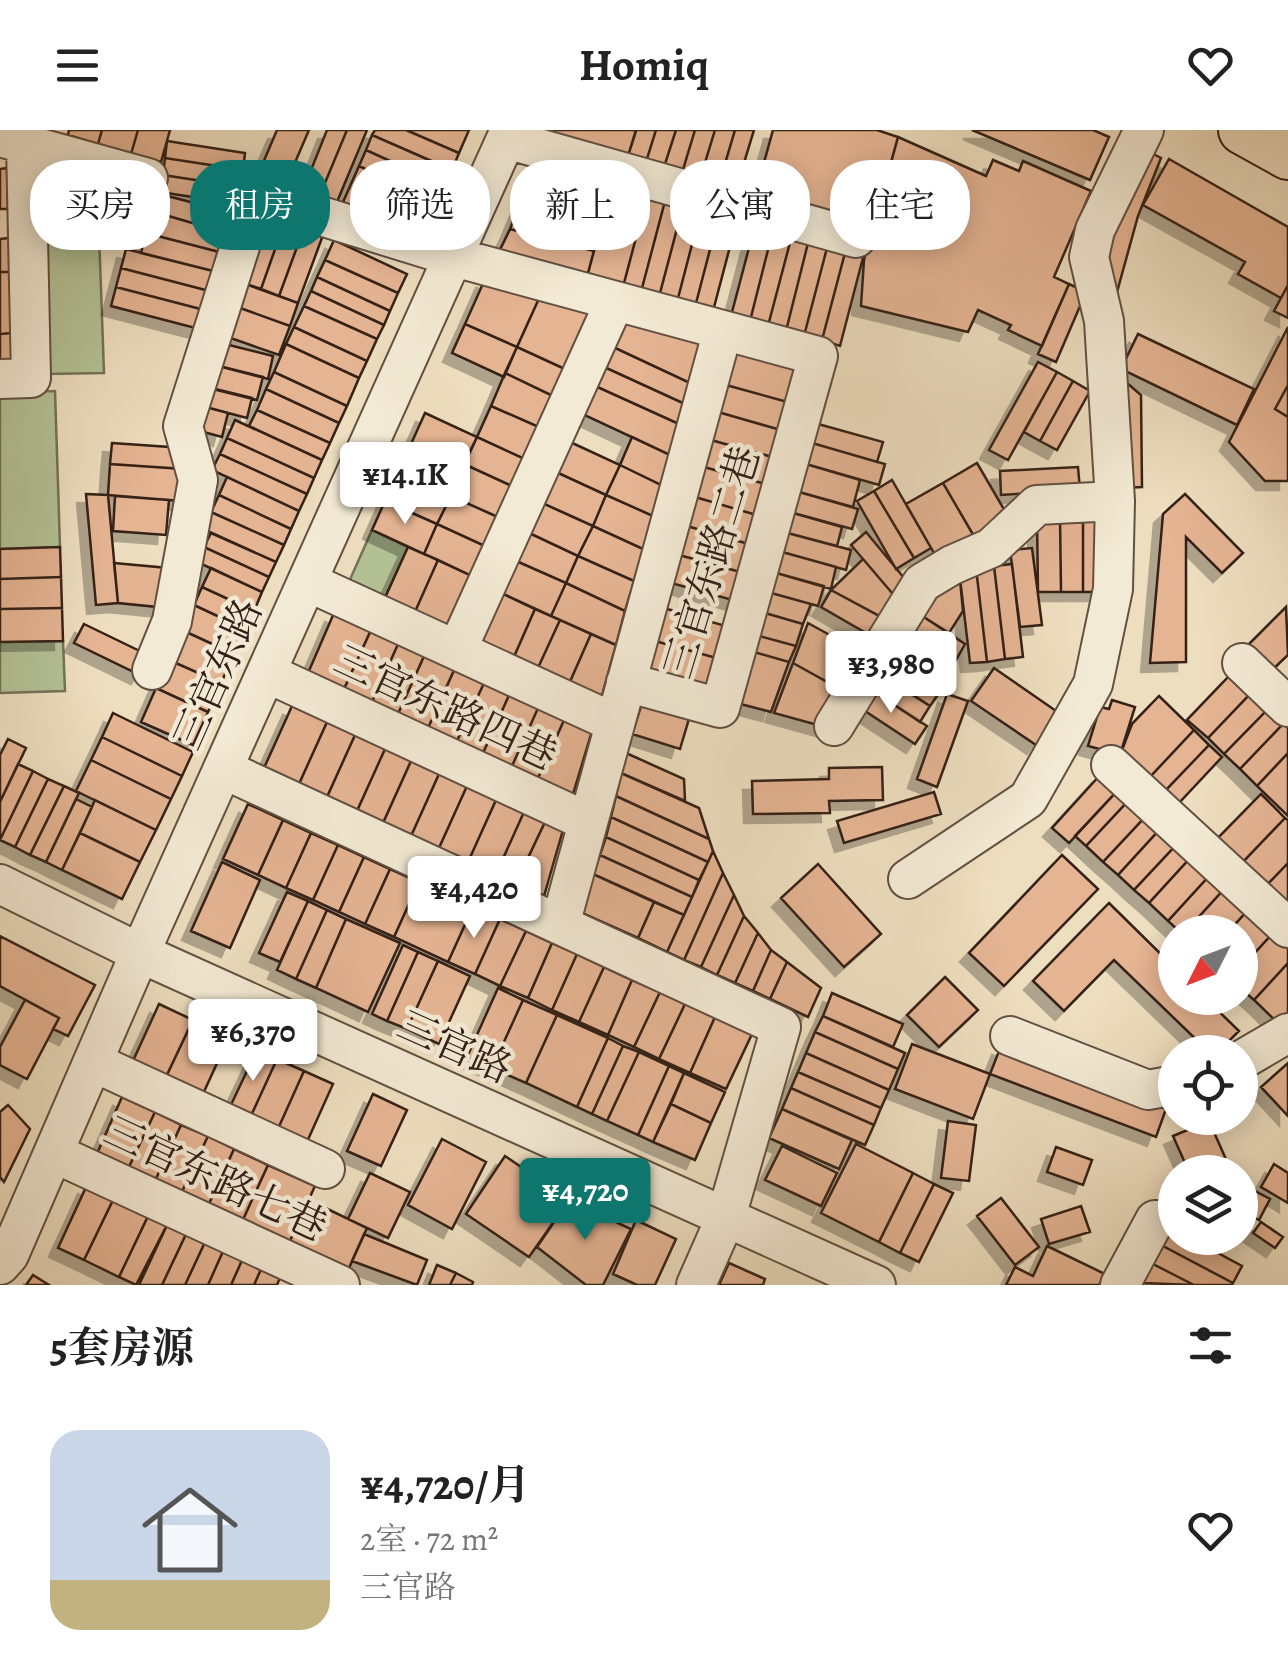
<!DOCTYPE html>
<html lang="zh">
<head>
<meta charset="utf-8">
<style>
	body { margin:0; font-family:Alegreya,"Noto Serif SC",serif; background:#f6f6f6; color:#222; height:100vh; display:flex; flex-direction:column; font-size:38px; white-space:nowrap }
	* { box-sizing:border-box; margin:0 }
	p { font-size:32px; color:#767676 }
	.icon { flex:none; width:55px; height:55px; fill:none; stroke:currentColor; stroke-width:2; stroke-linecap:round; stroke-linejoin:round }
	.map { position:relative; height:1155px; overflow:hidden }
	.sheet { display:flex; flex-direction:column; background:#fff; flex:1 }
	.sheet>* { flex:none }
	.top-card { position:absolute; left:30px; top:30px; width:1230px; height:90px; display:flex; gap:20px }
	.needle { width:65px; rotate:228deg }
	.tools { position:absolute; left:1158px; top:785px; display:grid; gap:20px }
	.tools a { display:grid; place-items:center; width:100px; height:100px; border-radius:50%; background:#fff; box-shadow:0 5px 25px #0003; font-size:50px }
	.price { position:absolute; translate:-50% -85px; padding:0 22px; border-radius:10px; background:#fff; color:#222; font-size:32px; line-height:65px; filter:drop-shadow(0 2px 5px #0008) }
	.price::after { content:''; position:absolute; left:50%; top:60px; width:30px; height:22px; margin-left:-15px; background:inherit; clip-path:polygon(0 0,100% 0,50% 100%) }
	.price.current { background:#0f766e; color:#fff }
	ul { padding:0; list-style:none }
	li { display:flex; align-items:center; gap:30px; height:250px; padding:0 50px }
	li+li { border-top:2px solid #e0e0e0 }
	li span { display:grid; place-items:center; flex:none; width:280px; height:200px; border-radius:30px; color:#555 }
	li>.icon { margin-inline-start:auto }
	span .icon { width:120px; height:120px; fill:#fffc; stroke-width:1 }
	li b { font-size:42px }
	h2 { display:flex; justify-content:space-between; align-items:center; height:120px; padding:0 50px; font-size:42px }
	.pill { padding:0 35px; border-radius:40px; background:#fff; box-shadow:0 5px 25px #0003; font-size:35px; line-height:90px }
	.pill.current { background:#0f766e; color:#fff }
	header { display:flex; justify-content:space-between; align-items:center; height:130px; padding:0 50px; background:#fff; font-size:45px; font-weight:700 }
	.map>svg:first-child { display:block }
</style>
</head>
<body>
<header><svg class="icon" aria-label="menu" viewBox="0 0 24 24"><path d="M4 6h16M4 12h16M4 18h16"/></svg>Homiq<svg class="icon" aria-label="heart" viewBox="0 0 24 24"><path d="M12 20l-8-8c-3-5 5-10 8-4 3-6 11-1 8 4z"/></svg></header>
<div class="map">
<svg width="1288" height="1155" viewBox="0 0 1288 1155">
	<defs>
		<filter id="shadow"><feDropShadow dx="-9" dy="9" stdDeviation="0" flood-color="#0004"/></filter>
	</defs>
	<rect width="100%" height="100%" fill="#eddebf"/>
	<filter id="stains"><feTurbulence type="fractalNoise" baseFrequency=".002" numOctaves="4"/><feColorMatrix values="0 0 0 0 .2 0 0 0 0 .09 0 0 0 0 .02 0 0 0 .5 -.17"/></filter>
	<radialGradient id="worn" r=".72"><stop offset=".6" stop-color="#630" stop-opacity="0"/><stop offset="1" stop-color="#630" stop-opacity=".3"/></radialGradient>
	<path fill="#b3c296" stroke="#747157" stroke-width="2.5" d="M99,103L104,243L47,244L42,105Z
		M55,261L60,417L0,419V263Z
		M372,400L408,417L384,470L348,454Z
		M63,511L65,561L0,563V512Z"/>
	<path fill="#e5b493" stroke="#342018" stroke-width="2.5" filter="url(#shadow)" d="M69,0H102L98,14L68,5Z
		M102,0H138L131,24L98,14Z
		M138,0H170L161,32L131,24Z
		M277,0H309L284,58L257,47Z
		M327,0H347L317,72L301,65Z
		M347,0H367L334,79L317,72Z
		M375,0H406L459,23L452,40L372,5Z
		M406,0H469L459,23Z
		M554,0H633L636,1L628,26L553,3Z
		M636,0H656L646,32L628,26Z
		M656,0H676L664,37L646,32Z
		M676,0H695L682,43L664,37Z
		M695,0H715L700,49L682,43Z
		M715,0H735L719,54L700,49Z
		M735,0H754L736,59L719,54Z
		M773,0H877L898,7L873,99L755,65Z
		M972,0H1093L1109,7L1090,50Z
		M372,5L452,40L445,56L366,20Z
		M898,7L986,46L993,30L1019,41L1023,31L1091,61L1054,147L1069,154L1042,216L1008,200L1011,195L978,180L968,202L861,176L864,130Z
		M167,11L245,23L243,40L165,28Z
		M366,20L445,56L438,72L359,36Z
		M1146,20L1161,28L1138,86L1117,162L1106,159L1097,117Z
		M165,28L243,40L241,57L163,45Z
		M1169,29L1288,97V155L1281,168L1238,144L1245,132L1143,75Z
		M359,36L438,72L423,107L343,72Z
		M538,37L611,56L604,80L528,59Z
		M7,38L8,79H0V39Z
		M163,45L241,57L238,74L160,62Z
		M611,56L647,66L623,157L587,147Z
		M528,59L604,80L598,102L518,80Z
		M98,63L99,103L42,105L41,65Z
		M156,63L232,83L227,103L151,81Z
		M647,66L665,71L641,162L623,157Z
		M665,71L683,76L659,167L641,162Z
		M683,76L701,80L677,172L659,167Z
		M518,80L598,102L594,121L510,99Z
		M701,80L719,85L695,177L677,172Z
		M151,81L227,103L223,123L146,103Z
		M265,84L285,91L261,159L240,152Z
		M719,85L737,90L713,181L695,177Z
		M285,91L304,98L279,166L261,159Z
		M755,95L773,100L750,191L731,186Z
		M304,98L323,105L298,173L279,166Z
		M510,99L594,121L587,147L498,124Z
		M773,100L792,105L768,196L750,191Z
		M146,103L223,123L217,142L141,123Z
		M792,105L809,109L786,201L768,196Z
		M9,108L10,142H0V109Z
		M809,109L828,114L804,206L786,201Z
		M334,110L407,144L398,163L325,130Z
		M828,114L846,119L822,210L804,206Z
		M126,119L217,142L213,162L121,138Z
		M846,119L864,124L840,216L822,210Z
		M325,130L398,163L390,181L317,147Z
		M121,138L213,162L208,181L116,157Z
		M0,142H10L12,203L0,204Z
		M317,147L390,181L384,195L311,161Z
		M485,149L541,164L517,217L465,194Z
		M240,152L298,173L290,196L232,175Z
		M1069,154L1086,162L1056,232L1038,224Z
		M1288,155V188L1274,181Z
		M116,157L208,181L203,200L111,176Z
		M311,161L384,195L377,209L304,176Z
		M541,164L595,178L567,240L517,217Z
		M232,175L290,196L279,225L222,205Z
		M304,176L377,209L367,231L294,197Z
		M624,186L703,207L690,253L611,216Z
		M465,194L517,217L504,247L452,223Z
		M294,197L367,231L359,248L286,214Z
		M1288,197V255L1275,279L1288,287V351H1265L1229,312Z
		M12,203L13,235H0V204Z
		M1138,204L1254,259L1237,295L1121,239Z
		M217,212L273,226L268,249L211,234Z
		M286,214L359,248L347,276L274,242Z
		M611,216L690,253L685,274L602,236Z
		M737,216L802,234L791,273L726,255Z
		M517,217L567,240L555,267L505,243Z
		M1038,232L1057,242L1008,330L989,320Z
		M211,234L263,247L257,270L205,257Z
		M602,236L685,274L679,294L593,255Z
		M274,242L347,276L339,293L266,259Z
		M1057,242L1073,251L1040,311L1024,302Z
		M505,243L555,267L541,298L491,276Z
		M1120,247L1141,265L1142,357L1122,358Z
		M1073,251L1090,261L1057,320L1040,311Z
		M593,255L679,294L670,325L580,283Z
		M726,255L791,273L784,301L718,282Z
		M1288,255V287L1275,279Z
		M203,256L252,268L247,288L198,275Z
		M266,259L339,293L330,313L257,280Z
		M191,273L228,283L222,307L185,297Z
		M491,276L541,298L527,330L477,307Z
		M257,280L330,313L322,330L249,296Z
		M718,282L784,301L776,328L711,310Z
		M425,283L477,307L463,337L411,314Z
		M235,290L322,330L314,348L227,308Z
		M811,292L883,312L877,332L805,311Z
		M477,307L527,330L514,357L464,334Z
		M632,307L670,325L661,355L620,335Z
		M227,308L314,348L307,364L220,324Z
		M711,310L776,328L769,355L704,337Z
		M568,311L620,335L606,365L554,341Z
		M805,311L885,334L879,355L799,332Z
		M112,313L184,318L183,339L110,334Z
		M411,314L463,337L451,366L398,342Z
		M220,324L307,364L299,381L212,340Z
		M799,332L860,350L853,377L792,360Z
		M977,333L1009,388L975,408L943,353Z
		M110,334L183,339L180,371L108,365Z
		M464,334L514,357L500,388L451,366Z
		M620,335L661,355L653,386L606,365Z
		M704,337L769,355L760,386L695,367Z
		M1078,337L1080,360L1001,365L1000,341Z
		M554,341L606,365L593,396L540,372Z
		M398,342L451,366L437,394L385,371Z
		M227,347L299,381L291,399L219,365Z
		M892,350L931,418L914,428L874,361Z
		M943,353L975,408L938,430L906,374Z
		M792,360L858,379L852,399L786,381Z
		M874,361L914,428L896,439L857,371Z
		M86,364L108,365L118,473L96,475Z
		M1185,364L1243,423L1222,443L1186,407V532L1150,533L1163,384Z
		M219,365L291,399L284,415L211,382Z
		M606,365L653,386L643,419L593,396Z
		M115,366L169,370L166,405L113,401Z
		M451,366L500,388L487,417L437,394Z
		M695,367L760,386L752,415L687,396Z
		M385,371L437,394L424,424L372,400Z
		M540,372L593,396L578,426L527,402Z
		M786,381L842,397L837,416L780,401Z
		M211,382L284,415L276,432L203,399Z
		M1037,387H1060L1061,462H1038Z
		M1060,387H1083V462H1061Z
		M1083,387H1105L1106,462H1083Z
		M437,394L487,417L474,447L424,424Z
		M593,396L643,419L634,451L578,426Z
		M687,396L752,415L744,443L679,425Z
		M780,401L851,420L846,440L775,420Z
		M527,402L578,426L566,453L514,430Z
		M866,402L909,454L898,470L851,415Z
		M211,403L276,432L269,447L204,417Z
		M60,417L61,447L0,449V419Z
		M204,417L269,447L262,462L197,432Z
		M408,417L438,430L414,484L384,470Z
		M1032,418L1042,495L1020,497L1010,420Z
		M775,420L836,437L831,459L769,441Z
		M679,425L744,443L736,471L671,453Z
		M578,426L634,451L625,481L566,453Z
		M863,429L898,470L885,489L831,460Z
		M438,430L474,447L450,500L414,484Z
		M514,430L566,453L551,486L499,462Z
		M114,433L168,438V478L118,473Z
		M1012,434L1023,527L1005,529L994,436Z
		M994,436L1005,529L987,532L976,438Z
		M211,438L262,462L254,481L202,457Z
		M976,438L987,532L970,533L959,440Z
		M959,440L963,481L949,503L916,482Z
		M769,441L824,456L818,476L764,461Z
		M61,447L62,478L0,479V449Z
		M566,453L625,481L616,515L551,486Z
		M202,457L254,481L245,499L194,475Z
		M831,460L885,489L873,507L821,477Z
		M764,461L811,474L803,494L758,481Z
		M499,462L535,479L513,529L477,512Z
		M194,475L245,499L234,524L182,500Z
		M1286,477L1288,525L1271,541L1247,516Z
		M62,478L63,511L0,512V479Z
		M664,478L729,497L720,529L655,511Z
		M535,479L560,490L537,540L513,529Z
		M758,481L803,494L796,516L752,504Z
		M916,482L965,514L956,530L932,514L922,530L896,514Z
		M334,483L371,500L344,559L308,543Z
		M560,490L591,504L569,554L537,540Z
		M808,493L862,523L840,559L793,533Z
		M84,494L150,526L140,545L74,513Z
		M182,500L234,524L221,553L169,530Z
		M371,500L399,512L372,572L344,559Z
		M591,504L616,515L601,569L569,554Z
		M752,504L796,516L789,532L747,520Z
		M655,511L720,529L710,566L645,547Z
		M399,512L425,524L398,584L372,572Z
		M896,514L949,548L939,563L886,528Z
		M747,520L789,532L771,582L733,572Z
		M425,524L455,538L428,598L398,584Z
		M886,528L939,563L930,576L877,542Z
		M169,530L221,553L208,582L156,558Z
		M793,533L840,559L825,597L774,583Z
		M455,538L485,551L457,611L428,598Z
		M994,538L1059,583L1036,615L971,571Z
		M877,542L930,576L920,592L867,557Z
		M1231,544L1251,563L1208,608L1187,590Z
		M485,551L510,563L483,623L457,611Z
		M867,557L927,596L915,614L856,575Z
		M156,558L208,582L193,615L141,592Z
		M510,563L539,576L512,636L483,623Z
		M1251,563L1268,579L1224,624L1208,608Z
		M947,564L968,571L937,657L917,649Z
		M1159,566L1194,600L1150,647L1122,620L1132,594Z
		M644,567L691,582L680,619L632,604Z
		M1112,570L1135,577L1118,631L1103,620L1088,616L1100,577L1109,579Z
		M292,576L327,592L299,654L264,638Z
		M539,576L565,588L538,648L512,636Z
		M1268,579L1283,594L1240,639L1224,624Z
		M113,583L193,622L182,646L102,607Z
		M565,588L592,601L573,664L538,648Z
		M327,592L355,605L327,667L299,654Z
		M1283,594L1288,598V623L1257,656L1240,639Z
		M1194,600L1209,615L1165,661L1150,647Z
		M355,605L385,619L357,681L327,667Z
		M102,607L182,646L171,669L91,630Z
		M8,609L26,618L0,672V625Z
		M1209,615L1222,627L1178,674L1165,661Z
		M385,619L411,631L383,693L357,681Z
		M626,623L684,649L685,671L621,643Z
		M1288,623V686L1257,656Z
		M91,630L171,669L156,700L76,661Z
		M411,631L439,644L411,706L383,693Z
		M18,634L33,641L0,710V672Z
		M882,637L883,670L829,671L830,683L753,684L752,651L829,649V638Z
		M33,641L48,649L15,717L0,710Z
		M621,643L699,678L709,709L616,666Z
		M439,644L467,656L439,718L411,706Z
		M1101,644L1118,660L1069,713L1052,698Z
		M48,649L64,656L30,725L15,717Z
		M64,656L79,663L46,732L30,725Z
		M467,656L496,670L468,732L439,718Z
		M1118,660L1129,670L1086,716L1075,706Z
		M934,662L941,684L844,713L837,691Z
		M1261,664L1285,688L1241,734L1216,710Z
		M616,666L709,709L713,721L708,732L611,687Z
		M76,669L92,677L62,740L46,732Z
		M95,670L156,700L140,732L80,703Z
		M496,670L524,682L496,744L468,732Z
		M1129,670L1146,686L1103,732L1086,716Z
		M248,674L283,690L258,745L223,729Z
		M524,682L545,692L516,753L496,744Z
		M1146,686L1160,699L1118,745L1103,732Z
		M611,687L708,732L699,750L606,707Z
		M1285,688L1288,690V733L1265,757L1241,734Z
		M283,690L311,703L286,758L258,745Z
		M545,692L563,700L544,766L516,753Z
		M1160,699L1177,714L1134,760L1118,745Z
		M80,703L140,732L122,769L62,740Z
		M311,703L338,715L313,770L286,758Z
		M606,707L699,750L692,767L600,725Z
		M1177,714L1191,727L1149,773L1134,760Z
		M338,715L364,727L339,782L313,770Z
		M713,721L723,743L684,830L667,822Z
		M600,725L692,767L684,785L593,744Z
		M1062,725L1098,759L1004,856L969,823Z
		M364,727L390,739L365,794L339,782Z
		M1191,727L1210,745L1168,791L1149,773Z
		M222,732L260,750L230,818L191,801Z
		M1288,733V777L1265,757Z
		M818,734L881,804L844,837L781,768Z
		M390,739L419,752L394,807L365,794Z
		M723,743L734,765L701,837L684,830Z
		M593,744L654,772L638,808L582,783Z
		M1210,745L1225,758L1185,802H1180L1168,791Z
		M419,752L473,777L448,832L394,807Z
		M1225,758L1248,780L1228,802H1185Z
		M287,762L308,771L280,832L259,823Z
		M734,765L744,786L717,845L701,837Z
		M308,771L327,780L296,849L277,840Z
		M654,772L684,785L667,822L638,808Z
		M1109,773L1175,838V868H1205L1239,901L1218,922H1209L1114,830L1064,881L1033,851Z
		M473,777L500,789L475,844L448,832Z
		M327,780L346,789L316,858L296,849Z
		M1248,780L1273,803L1240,839V802H1228Z
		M744,786L758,803L735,853L717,845Z
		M346,789L400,813L368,882L316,858Z
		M500,789L526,801L500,856L475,844Z
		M526,801L552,813L528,868L500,856Z
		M758,803L771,820L753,861L735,853Z
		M1273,803L1288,816V833L1254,870L1240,858V839Z
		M0,806L95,855L68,906L53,899L59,888L0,856Z
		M552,813L577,824L552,880L528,868Z
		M403,815L418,822L387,891L372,884Z
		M771,820L787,832L770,869L753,861Z
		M418,822L438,831L407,899L387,891Z
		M577,824L604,837L579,892L552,880Z
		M438,831L470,846L439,914L407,899Z
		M787,832L821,858L808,887L770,869Z
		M1288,833V891L1282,897L1254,870Z
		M604,837L632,850L608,905L579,892Z
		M945,847L978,880L939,917L907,885Z
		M632,850L660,862L634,917L608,905Z
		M498,858L523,870L492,938L467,927Z
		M660,862L685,874L659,929L634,917Z
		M832,863L903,894L893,917L823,886Z
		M25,870L59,888L27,949L0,935V917Z
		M523,870L557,885L526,953L492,938Z
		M159,874L193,890L165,949L132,933Z
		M685,874L715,887L690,943L659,929Z
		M557,885L608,908L577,977L526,953Z
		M823,886L905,923L898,939L815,902Z
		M715,887L752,904L726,959L690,943Z
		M193,890L229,907L202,966L165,949Z
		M815,902L898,939L889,960L806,923Z
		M608,908L623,916L592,984L577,977Z
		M912,914L990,944L973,989L895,959Z
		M623,916L639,922L607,991L592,984Z
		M1001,916L1166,979L1156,1007L990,944Z
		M257,920L277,929L250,988L229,979Z
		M639,922L669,936L638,1005L607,991Z
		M806,923L889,960L881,978L798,942Z
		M277,929L304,941L277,1001L250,988Z
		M1288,933V986L1261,957Z
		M669,936L684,943L653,1012L638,1005Z
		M304,941L333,954L306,1014L277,1001Z
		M798,942L881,978L874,995L791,958Z
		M684,943L725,962L711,993L671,974Z
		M791,958L874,995L865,1015L782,979Z
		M373,964L407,980L381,1036L347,1021Z
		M122,967L155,982L127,1041L96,1026Z
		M671,974L711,993L695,1030L653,1012Z
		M8,975L30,999L4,1052L0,1047V982Z
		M782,979L852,1010L839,1039L769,1008Z
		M155,982L181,995L154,1053L127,1041Z
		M948,991L976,995L969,1051L941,1048Z
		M1209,991L1225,1027L1189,1042L1173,1006Z
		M181,995L208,1006L180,1066L154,1053Z
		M208,1006L234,1019L207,1078L180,1066Z
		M442,1009L486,1032L452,1099L408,1075Z
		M856,1014L913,1043L879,1112L821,1083Z
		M782,1016L837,1043L821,1076L765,1050Z
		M1056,1017L1092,1030L1083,1055L1047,1042Z
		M234,1019L268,1035L241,1094L207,1078Z
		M505,1026L569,1070L529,1127L466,1084Z
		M1274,1034L1288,1043V1073L1261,1057Z
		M268,1035L315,1056L288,1115L241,1094Z
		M370,1043L410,1062L388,1108L348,1089Z
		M913,1043L934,1054L900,1123L879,1112Z
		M1240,1053L1270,1069L1259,1090L1240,1080Z
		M934,1054L953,1063L919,1132L900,1123Z
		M87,1055L114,1068L84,1130L58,1118Z
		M114,1068L149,1084L119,1147L84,1130Z
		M1001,1068L1039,1117L1015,1135L977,1086Z
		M309,1070L367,1098L349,1138L290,1111Z
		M569,1070L631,1099L603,1155H586L537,1117Z
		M1081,1076L1090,1102L1049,1114L1041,1089Z
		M149,1084L168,1093L136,1155L119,1147Z
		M636,1090L676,1109L655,1155H637L613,1144Z
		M1261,1092L1283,1107L1275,1118L1253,1103Z
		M168,1093L187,1102L162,1155H139Z
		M1173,1098L1175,1108H1190L1242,1136L1233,1153L1163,1116Z
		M187,1102L206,1110L185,1155H162Z
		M364,1104L427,1130L417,1155L352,1131Z
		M206,1110L224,1119L208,1155H185Z
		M1047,1116L1105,1144L1099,1155H1006L1015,1137L1033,1146Z
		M1163,1116L1233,1153L1232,1155H1194L1153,1134Z
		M224,1119L243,1128L231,1155H208Z
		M243,1128L262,1137L254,1155H231Z
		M729,1133L765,1149L763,1155H719Z
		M1153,1134L1194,1155L1143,1153Z
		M437,1135L456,1143L450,1155H429Z
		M262,1137L281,1145L277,1155H254Z
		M456,1143L473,1152L472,1155H450Z
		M33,1145L49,1155H26Z"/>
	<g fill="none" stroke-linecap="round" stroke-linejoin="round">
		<defs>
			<path id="minor" d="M0,7L148,48
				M506,9L856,108
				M0,249L31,248L26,14
				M308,452L615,593
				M457,520L615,171
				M1242,533L1288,577
				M152,540L172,491L198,350L183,296L256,66L454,127L818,226L720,578L626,552
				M267,543L588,692
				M834,596L922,453L952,435L991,418L1037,375L1115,371L1104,191L1089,127L1095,100L1144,0
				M1111,635L1288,798
				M223,639L781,897L726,1087L696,1155
				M908,749L1028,669L1093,554L1113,459L1115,371
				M0,754L140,823L876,1155
				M560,795L723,200
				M1010,906L1148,960L1175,955
				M1240,931L1288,903
				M93,932L325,1039
				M54,1023L340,1155
				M0,1135L9,1125L140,823L510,0
				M1120,1155L1155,1090"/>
			<path id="major" d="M1243,0L1288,25"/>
		</defs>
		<use href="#minor" stroke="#625042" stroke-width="42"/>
		<use href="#major" stroke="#342018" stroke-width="52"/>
		<use href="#minor" stroke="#f3ead5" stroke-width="38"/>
		<use href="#major" stroke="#eddebf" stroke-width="48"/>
	</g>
	<g text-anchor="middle" stroke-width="9" stroke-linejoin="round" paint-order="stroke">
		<g font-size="40" fill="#342018" stroke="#f3ead5">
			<text transform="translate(711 432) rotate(-73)" y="14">三官东路二巷</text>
			<text transform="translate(217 544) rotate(-66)" y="14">三官东路</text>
			<text transform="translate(446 577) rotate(25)" y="14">三官东路四巷</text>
			<text transform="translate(455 916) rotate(24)" y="14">三官路</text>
			<text transform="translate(216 1048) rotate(25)" y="14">三官东路七巷</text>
		</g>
	</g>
	<rect width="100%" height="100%" filter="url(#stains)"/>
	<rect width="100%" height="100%" fill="url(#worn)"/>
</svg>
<div class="tools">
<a><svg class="needle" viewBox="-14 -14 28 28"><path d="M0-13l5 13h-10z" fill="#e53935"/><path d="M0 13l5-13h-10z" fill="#767676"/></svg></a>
<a><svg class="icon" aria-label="locate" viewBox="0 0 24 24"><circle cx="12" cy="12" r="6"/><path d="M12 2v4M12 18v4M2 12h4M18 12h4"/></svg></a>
<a><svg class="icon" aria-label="layers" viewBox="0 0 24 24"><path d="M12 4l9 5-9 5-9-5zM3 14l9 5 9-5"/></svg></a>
</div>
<b class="price" style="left:405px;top:397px">¥14.1K</b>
<b class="price" style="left:891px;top:586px">¥3,980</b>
<b class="price" style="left:474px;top:811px">¥4,420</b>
<b class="price" style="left:253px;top:954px">¥6,370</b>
<b class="price current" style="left:585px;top:1113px">¥4,720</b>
<div class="top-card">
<a class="pill">买房</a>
<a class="pill current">租房</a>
<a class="pill">筛选</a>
<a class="pill">新上</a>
<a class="pill">公寓</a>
<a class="pill">住宅</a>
</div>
</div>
<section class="sheet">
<h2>5套房源<svg class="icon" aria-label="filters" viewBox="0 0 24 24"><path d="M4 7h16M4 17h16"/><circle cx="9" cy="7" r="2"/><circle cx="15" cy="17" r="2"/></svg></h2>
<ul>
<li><span style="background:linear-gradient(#c9d6e8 75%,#c2b280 0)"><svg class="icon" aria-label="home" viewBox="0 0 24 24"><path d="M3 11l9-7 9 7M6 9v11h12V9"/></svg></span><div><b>¥4,720/月</b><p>2室 · 72 m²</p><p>三官路</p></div><svg class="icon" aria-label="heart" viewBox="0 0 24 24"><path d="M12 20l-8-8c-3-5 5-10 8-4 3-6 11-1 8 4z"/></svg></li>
</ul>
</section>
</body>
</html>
